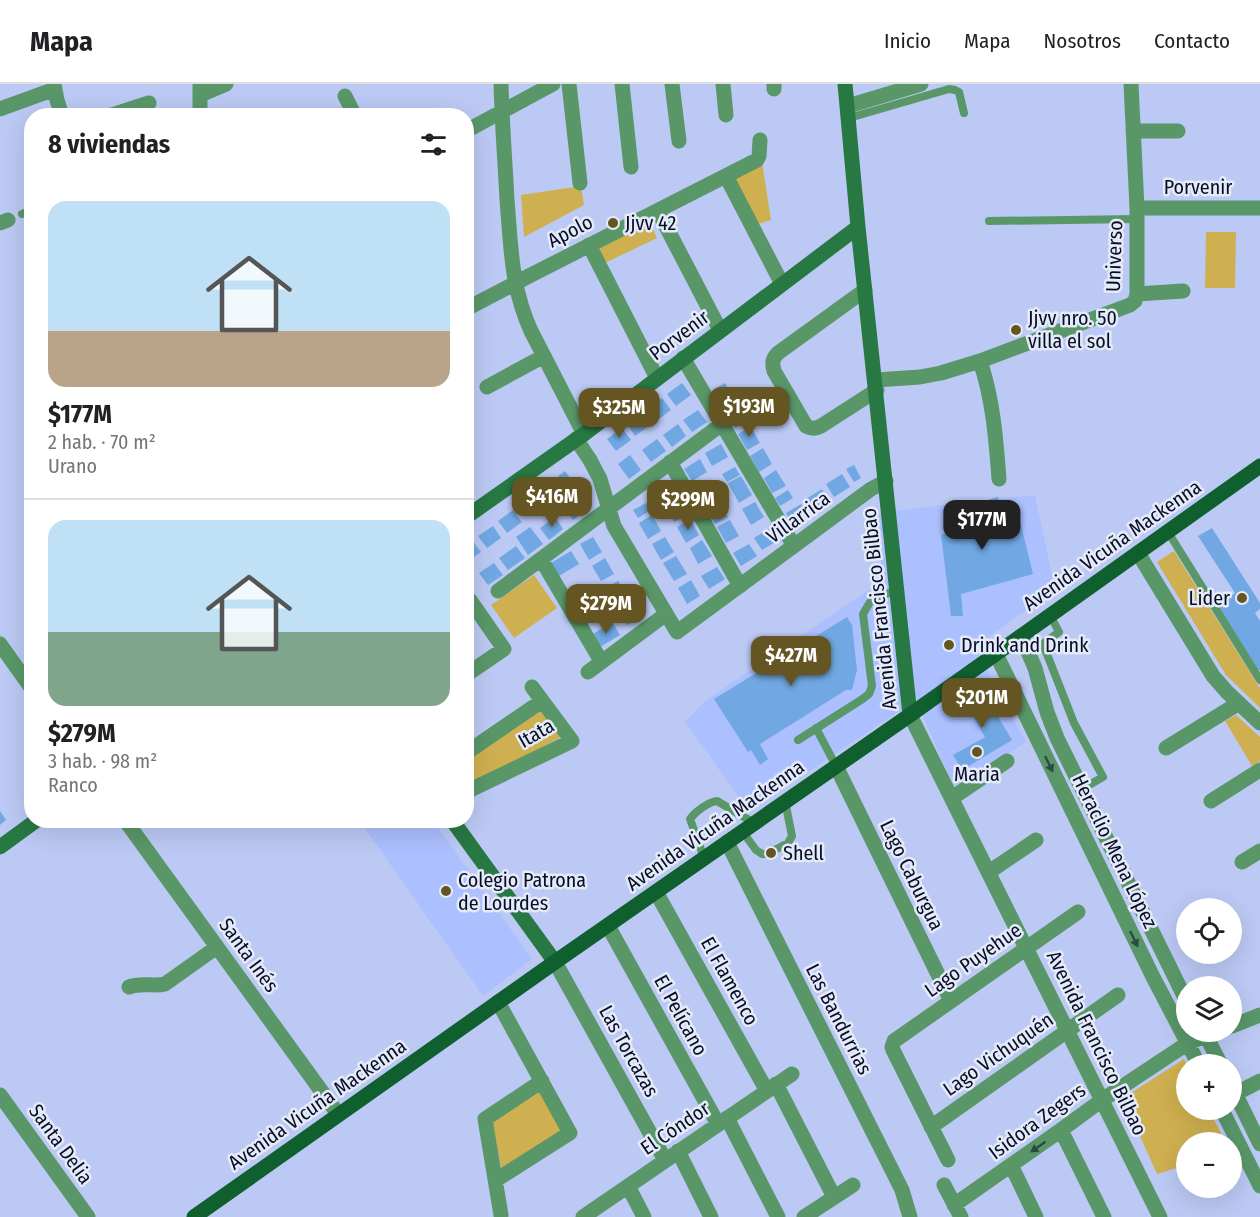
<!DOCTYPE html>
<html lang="es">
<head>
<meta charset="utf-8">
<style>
	body { margin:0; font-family:"Fira Sans Condensed",sans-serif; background:#f6f6f6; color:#202124; height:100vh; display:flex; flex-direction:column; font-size:22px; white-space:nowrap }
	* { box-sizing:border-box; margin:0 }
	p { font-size:20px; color:#757577 }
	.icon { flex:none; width:33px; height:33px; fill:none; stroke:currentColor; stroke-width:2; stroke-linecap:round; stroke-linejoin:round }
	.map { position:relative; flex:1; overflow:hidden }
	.drawer { position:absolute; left:24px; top:24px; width:450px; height:720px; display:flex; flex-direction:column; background:#fff; border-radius:24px; box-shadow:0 6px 24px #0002 }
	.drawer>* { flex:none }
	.fabs { position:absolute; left:1176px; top:814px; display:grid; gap:12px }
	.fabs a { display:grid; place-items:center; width:66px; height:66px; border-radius:50%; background:#fff; box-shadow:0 6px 24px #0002; font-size:30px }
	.price { position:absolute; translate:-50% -51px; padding:0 14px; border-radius:12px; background:#655522; color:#fff; font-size:20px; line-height:39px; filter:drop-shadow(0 2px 3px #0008) }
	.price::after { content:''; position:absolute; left:50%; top:36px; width:18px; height:14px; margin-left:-9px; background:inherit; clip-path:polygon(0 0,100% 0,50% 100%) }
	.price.current { background:#222; color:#fff }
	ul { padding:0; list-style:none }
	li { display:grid; align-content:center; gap:12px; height:318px; padding:0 24px }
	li+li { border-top:2px solid #e0e0e0 }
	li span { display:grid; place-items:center; height:186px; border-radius:18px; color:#555 }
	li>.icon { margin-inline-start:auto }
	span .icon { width:108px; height:108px; fill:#fffc; stroke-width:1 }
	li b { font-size:26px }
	h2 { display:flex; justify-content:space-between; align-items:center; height:72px; padding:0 24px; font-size:26px }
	header { display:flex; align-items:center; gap:36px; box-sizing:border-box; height:84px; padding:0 30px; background:#fff; border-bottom:2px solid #e0e0e0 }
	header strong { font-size:28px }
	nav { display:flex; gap:33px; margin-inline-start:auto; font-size:21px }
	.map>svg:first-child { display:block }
</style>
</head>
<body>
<header>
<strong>Mapa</strong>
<nav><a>Inicio</a><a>Mapa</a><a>Nosotros</a><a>Contacto</a></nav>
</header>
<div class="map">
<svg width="1260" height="1133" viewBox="0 0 1260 1133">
	<rect width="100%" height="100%" fill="#bbc9f4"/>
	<path fill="#acbffe" d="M1035,411L1055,506L974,563L1026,658L955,706L916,616L749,727L685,638L704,618L883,496L875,429Z
		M365,736L433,737L532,875L483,912L361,739Z"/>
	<path fill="#cfb050" d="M762,78L771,136L758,140L730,90Z
		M581,102L584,121L524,153L521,111Z
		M650,139L657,154L605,179L598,164Z
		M1206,148H1236L1235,204H1205Z
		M1174,467L1260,604V624L1226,591L1157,478Z
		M534,491L557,524L514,554L491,521Z
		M542,626L561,653L467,704V676Z
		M1236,631L1260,653V677L1252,682L1225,637Z
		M1184,975L1187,981L1186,1026H1209L1226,1059H1186V1081L1157,1090L1123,1014Z
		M540,1007L562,1047L502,1087L492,1038Z"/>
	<path fill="#71a8e3" d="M682,299L691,311L676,322L667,310Z
		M725,299L735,315L722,322L713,306Z
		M662,314L671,326L656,337L647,325Z
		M736,317L748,337L735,344L723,325Z
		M698,326L707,338L692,348L683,336Z
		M641,329L650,341L635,352L627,340Z
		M678,340L686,352L672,363L663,351Z
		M751,343L760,359L747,366L738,350Z
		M622,344L631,356L616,367L607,355Z
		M657,355L666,367L651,378L642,366Z
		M721,360L728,373L712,382L705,369Z
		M763,364L772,380L759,388L750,372Z
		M630,371L641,386L629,395L618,380Z
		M700,375L707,388L692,397L684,385Z
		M854,381L861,394L854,398L846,385Z
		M735,383L740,391L727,398L722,390Z
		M776,386L786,402L772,409L764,394Z
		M565,387L574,399L567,404L558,392Z
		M842,390L850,403L834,413L826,400Z
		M741,392L752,411L739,419L728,399Z
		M553,395L562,407L548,418L539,406Z
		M668,399L675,412L659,422L652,409Z
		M710,401L728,433L715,440L697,409Z
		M822,405L829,418L814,427L806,415Z
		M788,406L793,414L780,422L775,414Z
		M533,411L542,423L528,433L519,421Z
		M574,413L585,427L573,436L562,422Z
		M998,413L1005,440L1020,437L1033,490L961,510L963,532H951L941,451L956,447L951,427Z
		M755,418L764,433L751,441L742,425Z
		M646,419L651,426L638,434L633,426Z
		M801,420L809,433L793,442L786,429Z
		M682,423L687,431L674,438L670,430Z
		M513,426L522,438L507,449L498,437Z
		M652,431L661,447L648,455L639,439Z
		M555,433L563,445L549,456L540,444Z
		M690,435L699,451L686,459L677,443Z
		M730,436L739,452L726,459L717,443Z
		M493,442L501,454L487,464L478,452Z
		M530,443L543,460L528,471L516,453Z
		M770,444L777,457L762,466L754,454Z
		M1212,444L1260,519V525L1255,529L1260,537V586L1258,587L1216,521L1235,509L1198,452Z
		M593,453L602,468L589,476L580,460Z
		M665,453L674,468L661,476L652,460Z
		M472,456L481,468L466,478V460Z
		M702,456L712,472L698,480L690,464Z
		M749,460L757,472L741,482L733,469Z
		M516,462L525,474L508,486L499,474Z
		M571,467L579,480L559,492L551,479Z
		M676,472L687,490L674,497L663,479Z
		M605,474L614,490L601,497L592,482Z
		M494,479L503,491L488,501L479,489Z
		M717,483L725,495L709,505L701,492Z
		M691,496L700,512L687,520L678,504Z
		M618,497L629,515L616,523L605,504Z
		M631,518L640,534L627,541L618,526Z
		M847,533L852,541L857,586L852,606H846L760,660L768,675L760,681L751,666L748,668L714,615Z
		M612,538L620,551L600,563L593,550Z
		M979,601L1012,656L962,686L953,671L985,653L961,612Z
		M0,727L6,736L0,741Z"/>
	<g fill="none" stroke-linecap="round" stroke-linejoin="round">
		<path stroke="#599769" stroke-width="8" d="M849,34L949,5L955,6L959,8L964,29
			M22,130L32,126
			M989,137L1137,135
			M1168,448L1260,596
			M1050,531L1059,548L1043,560L1074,639L1103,693L1082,705
			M816,644L836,682
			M798,656L861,616L869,610L872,602L863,530L870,518L897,505
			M742,747L756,766L762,770H767L788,759L792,752L785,717
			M704,774L690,735C695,728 708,718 717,717L754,739"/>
		<path stroke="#599769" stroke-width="15" d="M54,0L57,16L62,32
			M501,0C502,39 505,77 507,116C511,163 511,203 531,247L584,350
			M569,0L580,99
			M622,0L631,83
			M672,0L679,57
			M723,0L726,31
			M774,0V5
			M200,11L226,0
			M345,12L355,32
			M848,22L921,0
			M0,25L55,5
			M109,32L149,19
			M200,32V0
			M466,47L553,0
			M1133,47H1178
			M726,92L782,200
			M1137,124H1260
			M658,127L720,246
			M0,139L8,136
			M589,161L657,294
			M865,206L778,269C772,275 772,279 774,287L806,342C812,345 815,345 821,342L877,306
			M1137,210L1183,207
			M466,225L527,193L757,76L759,72L760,56
			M683,274L794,462
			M980,277C993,315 996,355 999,395
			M876,296L920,293L941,289L980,277L1130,221L1135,217L1137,210V124L1131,0
			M487,303L544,272
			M576,355L590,376L600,395L614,442L677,548L871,405L886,397
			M670,378L740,502
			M1138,469L1213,592L1227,608L1260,639
			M541,475L601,577
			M498,507L722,340
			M466,519L470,516L504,565L466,591
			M1021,552L1035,584L1047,628L1057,654L1186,916
			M0,560L32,605
			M996,570L1153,893L1199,981
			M588,588L666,530
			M910,631L1160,1133
			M1166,664L1239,619
			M466,669L542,617
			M836,682L951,917
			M466,708L572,657L532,603
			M952,714L1007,677
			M1211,717L1260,686
			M125,736L338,1030
			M727,758L902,1106L910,1133
			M1242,778L1260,767
			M989,788L1036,756
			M656,808L767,1007
			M608,842L718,1040
			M555,878L665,1076
			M129,903C141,898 153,903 165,900L217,863
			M1232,942L1260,931
			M1204,948L1221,981
			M776,1000L834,1113
			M1232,1003L1260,1060
			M1235,1010L1260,997
			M0,1011L88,1133
			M1222,1026L1260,1102
			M727,1034L778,1133
			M931,1043L1118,911
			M1061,1046L1104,1133
			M678,1067L711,1133
			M948,1076L893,966L892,963L894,957L1078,828
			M1011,1081L1036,1133
			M496,1096L570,1049L498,918
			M944,1101L961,1133
			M628,1102L644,1133
			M954,1121L1061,1046L1102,1016L1188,959L1215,948
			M501,1131L485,1035L542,997
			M583,1133L792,990
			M804,1133L853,1101"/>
		<path stroke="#277843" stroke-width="15" d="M845,0L858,143L910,631
			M466,433L584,350L858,143
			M452,736L555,878
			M0,763L37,736"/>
		<path stroke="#0f5f2f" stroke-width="15" d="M194,1133L555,878L910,631L1260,382"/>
	</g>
	<defs><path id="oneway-solid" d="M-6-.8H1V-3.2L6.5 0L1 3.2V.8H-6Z" transform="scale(1.5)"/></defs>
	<g fill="#2c4b44">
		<use href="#oneway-solid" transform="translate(1049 680) rotate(64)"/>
		<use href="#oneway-solid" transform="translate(1134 855) rotate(64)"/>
		<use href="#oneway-solid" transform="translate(1038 1063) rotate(145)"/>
	</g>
	<g fill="#655522" stroke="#e5eaf9" stroke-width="2">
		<circle cx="613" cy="139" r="6"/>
		<circle cx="1016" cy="246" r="6"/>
		<circle cx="1242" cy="514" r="6"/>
		<circle cx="949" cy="561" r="6"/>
		<circle cx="977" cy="668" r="6"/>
		<circle cx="771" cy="769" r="6"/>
		<circle cx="446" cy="807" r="6"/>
	</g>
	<g text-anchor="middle" stroke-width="5" stroke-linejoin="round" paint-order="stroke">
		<g font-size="20" fill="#080d26" stroke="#e5eaf9">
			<text x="1198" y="110">Porvenir</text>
			<text transform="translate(570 147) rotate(-27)" y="7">Apolo</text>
			<text transform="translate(1114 172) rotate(-88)" y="7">Universo</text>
			<text transform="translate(679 251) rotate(-37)" y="7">Porvenir</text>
			<text transform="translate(798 433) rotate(-36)" y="7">Villarrica</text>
			<text transform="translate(1112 461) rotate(-35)" y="7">Avenida Vicuña Mackenna</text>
			<text transform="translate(879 525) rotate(-96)" y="7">Avenida Francisco Bilbao</text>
			<text transform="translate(536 649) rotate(-30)" y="7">Itata</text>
			<text transform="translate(715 741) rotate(-35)" y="7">Avenida Vicuña Mackenna</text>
			<text transform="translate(1115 767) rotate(64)" y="7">Heraclio Mena López</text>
			<text transform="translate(912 791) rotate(64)" y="7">Lago Caburgua</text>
			<text transform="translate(249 871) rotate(54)" y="7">Santa Inés</text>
			<text transform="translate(973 876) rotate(-35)" y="7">Lago Puyehue</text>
			<text transform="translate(730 897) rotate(61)" y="7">El Flamenco</text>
			<text transform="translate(681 931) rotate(61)" y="7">El Pelícano</text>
			<text transform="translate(839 935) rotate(63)" y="7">Las Bandurrias</text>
			<text transform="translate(1097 959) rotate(64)" y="7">Avenida Francisco Bilbao</text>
			<text transform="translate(629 967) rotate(61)" y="7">Las Torcazas</text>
			<text transform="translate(998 970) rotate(-35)" y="7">Lago Vichuquén</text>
			<text transform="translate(317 1020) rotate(-35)" y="7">Avenida Vicuña Mackenna</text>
			<text transform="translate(1037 1037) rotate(-36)" y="7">Isidora Zegers</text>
			<text transform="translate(675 1044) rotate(-34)" y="7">El Cóndor</text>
			<text transform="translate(61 1060) rotate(54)" y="7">Santa Delia</text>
		</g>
		<g font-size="20" fill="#080d26" stroke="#e5eaf9" text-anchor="start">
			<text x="625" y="146">Jjvv 42</text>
			<text x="1028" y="241">Jjvv nro. 50<tspan x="1028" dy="23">villa el sol</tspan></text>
			<text x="1230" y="521" text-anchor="end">Lider</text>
			<text x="961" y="568">Drink and Drink</text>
			<text x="977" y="697" text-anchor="middle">Maria</text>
			<text x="783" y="776">Shell</text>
			<text x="458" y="803">Colegio Patrona<tspan x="458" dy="23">de Lourdes</tspan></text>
		</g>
	</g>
</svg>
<div class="fabs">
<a><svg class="icon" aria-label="locate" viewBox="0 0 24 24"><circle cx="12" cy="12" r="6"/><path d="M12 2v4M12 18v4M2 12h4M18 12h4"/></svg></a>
<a><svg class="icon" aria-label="layers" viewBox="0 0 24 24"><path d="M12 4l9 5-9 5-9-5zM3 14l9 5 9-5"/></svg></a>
<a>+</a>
<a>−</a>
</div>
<b class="price" style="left:749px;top:354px">$193M</b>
<b class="price" style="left:619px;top:355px">$325M</b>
<b class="price" style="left:552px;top:444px">$416M</b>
<b class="price" style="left:688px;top:447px">$299M</b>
<b class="price current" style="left:982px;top:467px">$177M</b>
<b class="price" style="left:606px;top:551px">$279M</b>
<b class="price" style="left:791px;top:603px">$427M</b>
<b class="price" style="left:982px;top:645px">$201M</b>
<section class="drawer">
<h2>8 viviendas<svg class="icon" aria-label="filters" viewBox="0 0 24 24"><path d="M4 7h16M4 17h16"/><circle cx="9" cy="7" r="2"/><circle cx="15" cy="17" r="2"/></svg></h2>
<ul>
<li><span style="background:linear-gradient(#bfe0f5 70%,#b9a48a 0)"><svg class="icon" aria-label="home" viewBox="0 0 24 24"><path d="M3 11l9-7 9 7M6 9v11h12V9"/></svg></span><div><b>$177M</b><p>2 hab. · 70 m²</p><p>Urano</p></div></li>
<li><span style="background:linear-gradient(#bfe0f5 60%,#7fa58c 0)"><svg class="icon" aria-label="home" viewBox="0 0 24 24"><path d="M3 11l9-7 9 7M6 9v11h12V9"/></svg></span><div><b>$279M</b><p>3 hab. · 98 m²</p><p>Ranco</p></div></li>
</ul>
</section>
</div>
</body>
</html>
